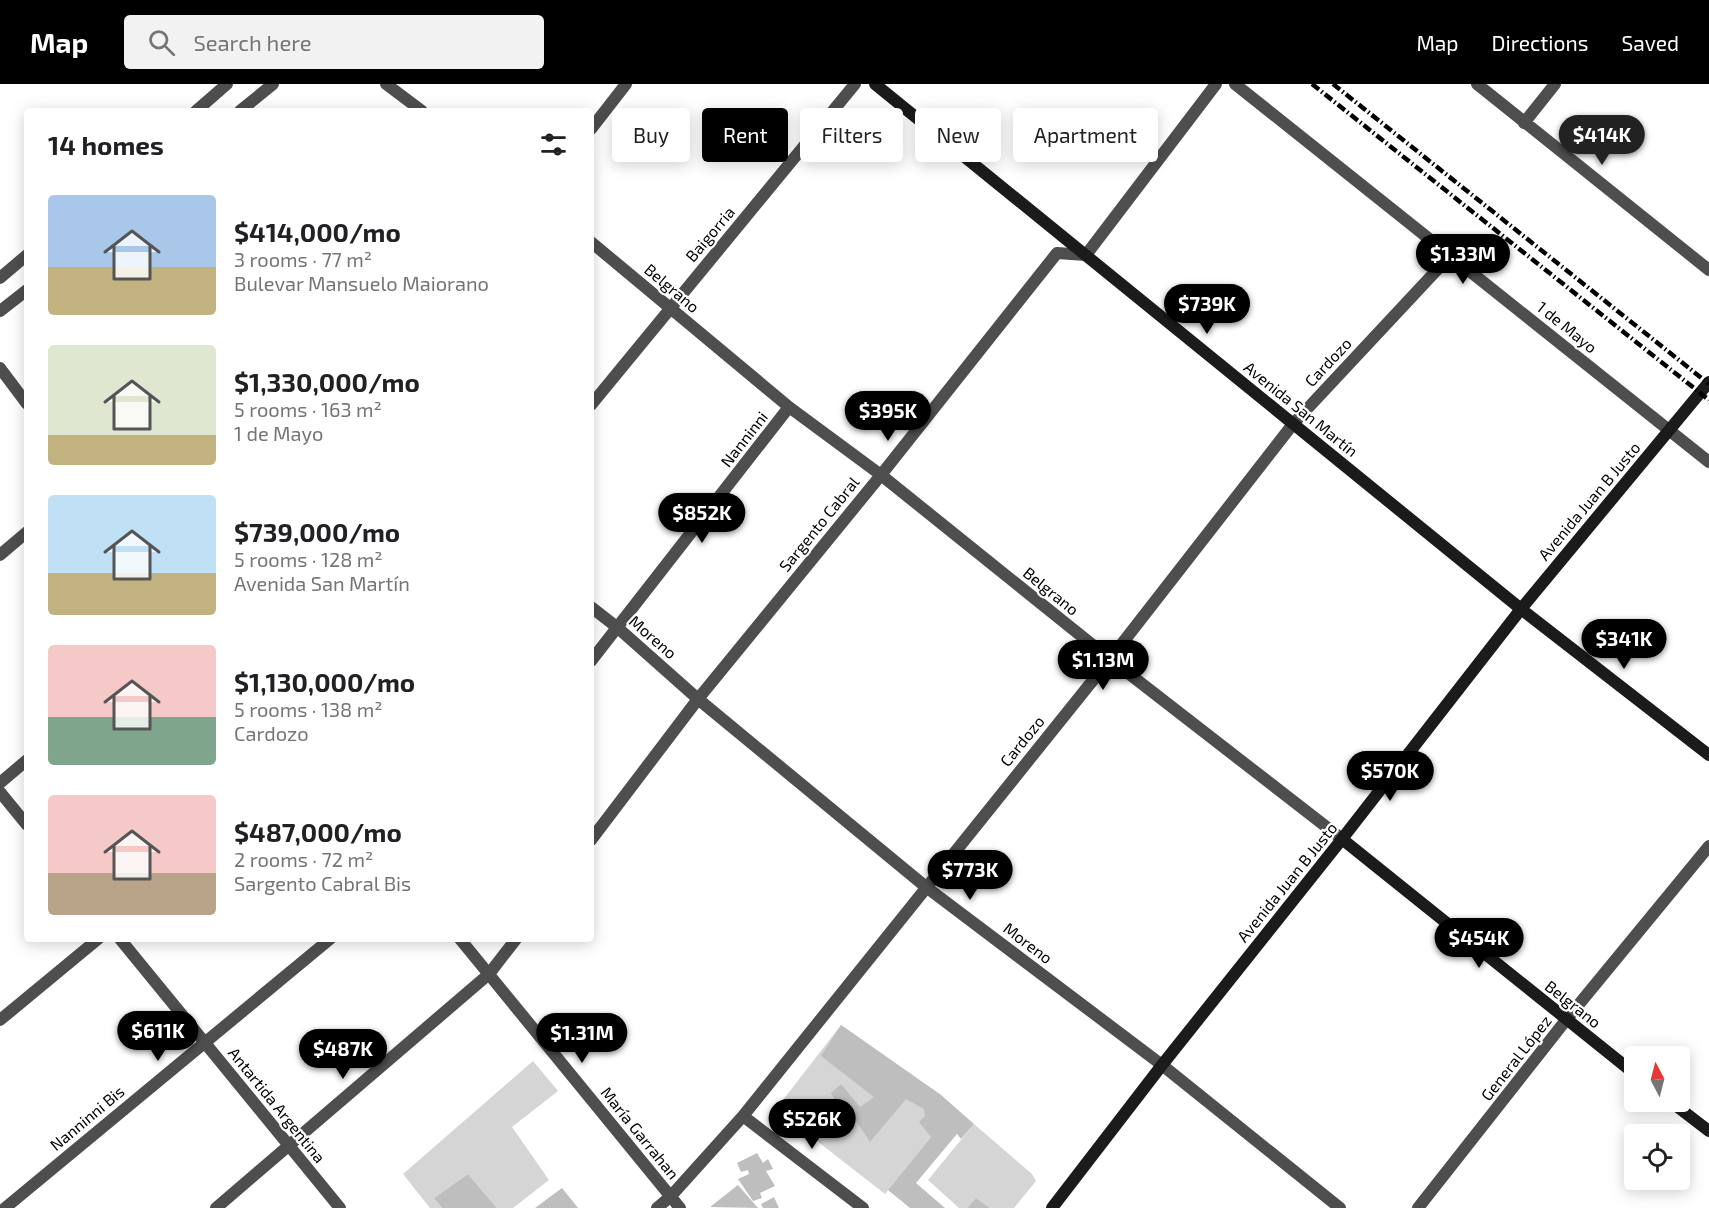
<!DOCTYPE html>
<html lang="en">
<head>
<meta charset="utf-8">
<style>
	body { margin:0; font-family:"Exo 2",sans-serif; background:#f2f2f2; color:#202124; height:100vh; display:flex; flex-direction:column; font-size:22px; white-space:nowrap }
	* { box-sizing:border-box; margin:0 }
	p { font-size:20px; color:#757577 }
	.icon { flex:none; width:33px; height:33px; fill:none; stroke:currentColor; stroke-width:2; stroke-linecap:round; stroke-linejoin:round }
	.map { position:relative; flex:1; overflow:hidden }
	.panel { position:absolute; left:24px; top:24px; width:570px; height:834px; display:flex; flex-direction:column; background:#fff; border-radius:6px; box-shadow:0 3px 15px #0003 }
	.panel>* { flex:none }
	.banner { position:absolute; left:612px; top:24px; width:570px; height:54px; display:flex; gap:12px }
	.needle { width:39px; rotate:353deg }
	.buttons { position:absolute; left:1624px; top:962px; display:grid; gap:12px }
	.buttons a { display:grid; place-items:center; width:66px; height:66px; border-radius:6px; background:#fff; box-shadow:0 3px 15px #0003; font-size:30px }
	.price { position:absolute; translate:-50% -51px; padding:0 14px; border-radius:21px; background:#000; color:#fff; font-size:20px; line-height:39px; filter:drop-shadow(0 2px 3px #0008) }
	.price::after { content:''; position:absolute; left:50%; top:36px; width:18px; height:14px; margin-left:-9px; background:inherit; clip-path:polygon(0 0,100% 0,50% 100%) }
	.price.on { background:#222; color:#fff }
	ul { padding:0; list-style:none }
	li { display:flex; align-items:center; gap:18px; height:150px; padding:0 24px }
	li span { display:grid; place-items:center; flex:none; width:168px; height:120px; border-radius:6px; color:#555 }
	li>.icon { margin-inline-start:auto }
	span .icon { width:72px; height:72px; fill:#fffc; stroke-width:1 }
	li b { font-size:26px }
	h2 { display:flex; justify-content:space-between; align-items:center; height:72px; padding:0 24px; font-size:26px }
	.pill { padding:0 21px; border-radius:6px; background:#fff; box-shadow:0 3px 15px #0003; font-size:21px; line-height:54px }
	.pill.on { background:#000; color:#fff }
	header { display:flex; align-items:center; gap:36px; box-sizing:border-box; height:84px; padding:0 30px; background:#000; color:#fff }
	header strong { font-size:28px }
	nav { display:flex; gap:33px; margin-inline-start:auto; font-size:21px }
	.search { width:420px; height:54px; background:#f2f2f2; display:flex; align-items:center; gap:15px; box-sizing:border-box; padding:0 21px; border-radius:6px; color:#757577; font-size:22px }
	.map>svg:first-child { display:block }
</style>
</head>
<body>
<header>
<strong>Map</strong>
<div class="search"><svg class="icon" aria-label="search" viewBox="0 0 24 24"><circle cx="10" cy="10" r="6"/><path d="M15 15l6 6"/></svg>Search here</div>
<nav><a>Map</a><a>Directions</a><a>Saved</a></nav>
</header>
<div class="map">
<svg width="1709" height="1124" viewBox="0 0 1709 1124">
	<rect width="100%" height="100%" fill="#fff"/>
	<path fill="#d5d5d5" d="M841,941L941,1011L931,1053L885,1110L776,1025Z
		M533,977L558,1007L512,1043L549,1096L513,1124H497L468,1090L434,1114L442,1124H430L403,1090Z
		M974,1040L1032,1090L1036,1097L1014,1124H990L976,1114L967,1124H959L928,1096Z"/>
	<path fill="#bebebe" d="M841,941L941,1011L974,1040L961,1055L957,1050L916,1099L945,1124H910L888,1106L931,1053L919,1038L925,1032L924,1025L906,1015L870,1058L851,1029L841,1027L831,1009L841,1000L860,1023L874,1013L821,972Z
		M757,1069L763,1079L768,1075L773,1085L766,1087L775,1102L760,1109L762,1114L753,1117L738,1095L749,1090L748,1086L741,1088L737,1079Z
		M468,1090L497,1124H442L434,1114Z
		M738,1101L758,1124L710,1123Z
		M562,1104L578,1124H535Z
		M774,1113L779,1124H763L761,1120Z
		M976,1114L990,1124H967Z"/>
	<g fill="none" stroke-linecap="round" stroke-linejoin="round">
		<path stroke="#4e4e4e" stroke-width="12" d="M386,0L422,27
			M1235,0L1709,378
			M1477,0L1709,186
			M196,27L227,0
			M240,27L273,0
			M1524,39L1555,0
			M591,45L626,0
			M591,158L789,323L881,391L1110,575L1342,755
			M0,194L27,171
			M0,227L27,206
			M0,284L27,320
			M591,321L855,0
			M0,471L27,448
			M591,523L618,544L698,615L926,803L1162,981L1340,1124
			M591,577L789,323
			M0,699L27,676
			M0,708L27,741
			M591,756L698,615L881,391L1057,169L1086,171L1216,0
			M120,855L340,1124
			M460,855L680,1124
			M0,936L98,855
			M743,1032L863,1124
			M5,1124L330,855
			M216,1124L489,890L516,855
			M657,1124L671,1112L743,1032L1110,575L1293,340L1450,172
			M1418,1124L1566,936L1709,762"/>
		<path stroke="#1b1b1b" stroke-width="12" d="M875,0L1521,525L1709,671
			M1342,755L1635,990
			M1670,1017L1709,1047
			M1052,1124L1162,981L1342,755L1521,525L1709,298"/>
		<path stroke="#000" stroke-width="4.5" stroke-dasharray="9 3 1.5 3" stroke-linecap="butt" d="M1312,0L1709,316
			M1333,0L1709,300"/>
	</g>
	<g text-anchor="middle" stroke-width="4.5" stroke-linejoin="round" paint-order="stroke">
		<g font-size="16" fill="#000" stroke="#fff">
			<text transform="translate(710 150) rotate(-50)" y="6">Baigorria</text>
			<text transform="translate(672 204) rotate(40)" y="6">Belgrano</text>
			<text transform="translate(1567 243) rotate(39)" y="6">1 de Mayo</text>
			<text transform="translate(1328 278) rotate(-47)" y="6">Cardozo</text>
			<text transform="translate(1301 325) rotate(39)" y="6">Avenida San Martín</text>
			<text transform="translate(744 355) rotate(-52)" y="6">Nanninni</text>
			<text transform="translate(1589 417) rotate(-50)" y="6">Avenida Juan B Justo</text>
			<text transform="translate(819 440) rotate(-51)" y="6">Sargento Cabral</text>
			<text transform="translate(1051 507) rotate(39)" y="6">Belgrano</text>
			<text transform="translate(653 553) rotate(41)" y="6">Moreno</text>
			<text transform="translate(1022 657) rotate(-51)" y="6">Cardozo</text>
			<text transform="translate(1287 798) rotate(-51)" y="6">Avenida Juan B Justo</text>
			<text transform="translate(1028 859) rotate(37)" y="6">Moreno</text>
			<text transform="translate(1573 920) rotate(38)" y="6">Belgrano</text>
			<text transform="translate(1516 974) rotate(-52)" y="6">General López</text>
			<text transform="translate(277 1021) rotate(51)" y="6">Antartida Argentina</text>
			<text transform="translate(87 1034) rotate(-40)" y="6">Nanninni Bis</text>
			<text transform="translate(640 1049) rotate(51)" y="6">María Garrahan</text>
		</g>
	</g>
</svg>
<div class="buttons">
<a><svg class="needle" viewBox="-14 -14 28 28"><path d="M0-13l5 13h-10z" fill="#e53935"/><path d="M0 13l5-13h-10z" fill="#757577"/></svg></a>
<a><svg class="icon" aria-label="locate" viewBox="0 0 24 24"><circle cx="12" cy="12" r="6"/><path d="M12 2v4M12 18v4M2 12h4M18 12h4"/></svg></a>
</div>
<b class="price on" style="left:1602px;top:82px">$414K</b>
<b class="price" style="left:1463px;top:201px">$1.33M</b>
<b class="price" style="left:1207px;top:251px">$739K</b>
<b class="price" style="left:888px;top:358px">$395K</b>
<b class="price" style="left:702px;top:460px">$852K</b>
<b class="price" style="left:1624px;top:586px">$341K</b>
<b class="price" style="left:1103px;top:607px">$1.13M</b>
<b class="price" style="left:1390px;top:718px">$570K</b>
<b class="price" style="left:970px;top:817px">$773K</b>
<b class="price" style="left:1479px;top:885px">$454K</b>
<b class="price" style="left:158px;top:978px">$611K</b>
<b class="price" style="left:582px;top:980px">$1.31M</b>
<b class="price" style="left:343px;top:996px">$487K</b>
<b class="price" style="left:812px;top:1066px">$526K</b>
<div class="banner">
<a class="pill">Buy</a>
<a class="pill on">Rent</a>
<a class="pill">Filters</a>
<a class="pill">New</a>
<a class="pill">Apartment</a>
</div>
<section class="panel">
<h2>14 homes<svg class="icon" aria-label="filters" viewBox="0 0 24 24"><path d="M4 7h16M4 17h16"/><circle cx="9" cy="7" r="2"/><circle cx="15" cy="17" r="2"/></svg></h2>
<ul>
<li><span style="background:linear-gradient(#a9c7e8 60%,#c2b280 0)"><svg class="icon" aria-label="home" viewBox="0 0 24 24"><path d="M3 11l9-7 9 7M6 9v11h12V9"/></svg></span><div><b>$414,000/mo</b><p>3 rooms · 77 m²</p><p>Bulevar Mansuelo Maiorano</p></div></li>
<li><span style="background:linear-gradient(#dfe7d0 75%,#c2b280 0)"><svg class="icon" aria-label="home" viewBox="0 0 24 24"><path d="M3 11l9-7 9 7M6 9v11h12V9"/></svg></span><div><b>$1,330,000/mo</b><p>5 rooms · 163 m²</p><p>1 de Mayo</p></div></li>
<li><span style="background:linear-gradient(#bfe0f5 65%,#c2b280 0)"><svg class="icon" aria-label="home" viewBox="0 0 24 24"><path d="M3 11l9-7 9 7M6 9v11h12V9"/></svg></span><div><b>$739,000/mo</b><p>5 rooms · 128 m²</p><p>Avenida San Martín</p></div></li>
<li><span style="background:linear-gradient(#f6c9c9 60%,#7fa58c 0)"><svg class="icon" aria-label="home" viewBox="0 0 24 24"><path d="M3 11l9-7 9 7M6 9v11h12V9"/></svg></span><div><b>$1,130,000/mo</b><p>5 rooms · 138 m²</p><p>Cardozo</p></div></li>
<li><span style="background:linear-gradient(#f6c9c9 65%,#b9a48a 0)"><svg class="icon" aria-label="home" viewBox="0 0 24 24"><path d="M3 11l9-7 9 7M6 9v11h12V9"/></svg></span><div><b>$487,000/mo</b><p>2 rooms · 72 m²</p><p>Sargento Cabral Bis</p></div></li>
</ul>
</section>
</div>
</body>
</html>
